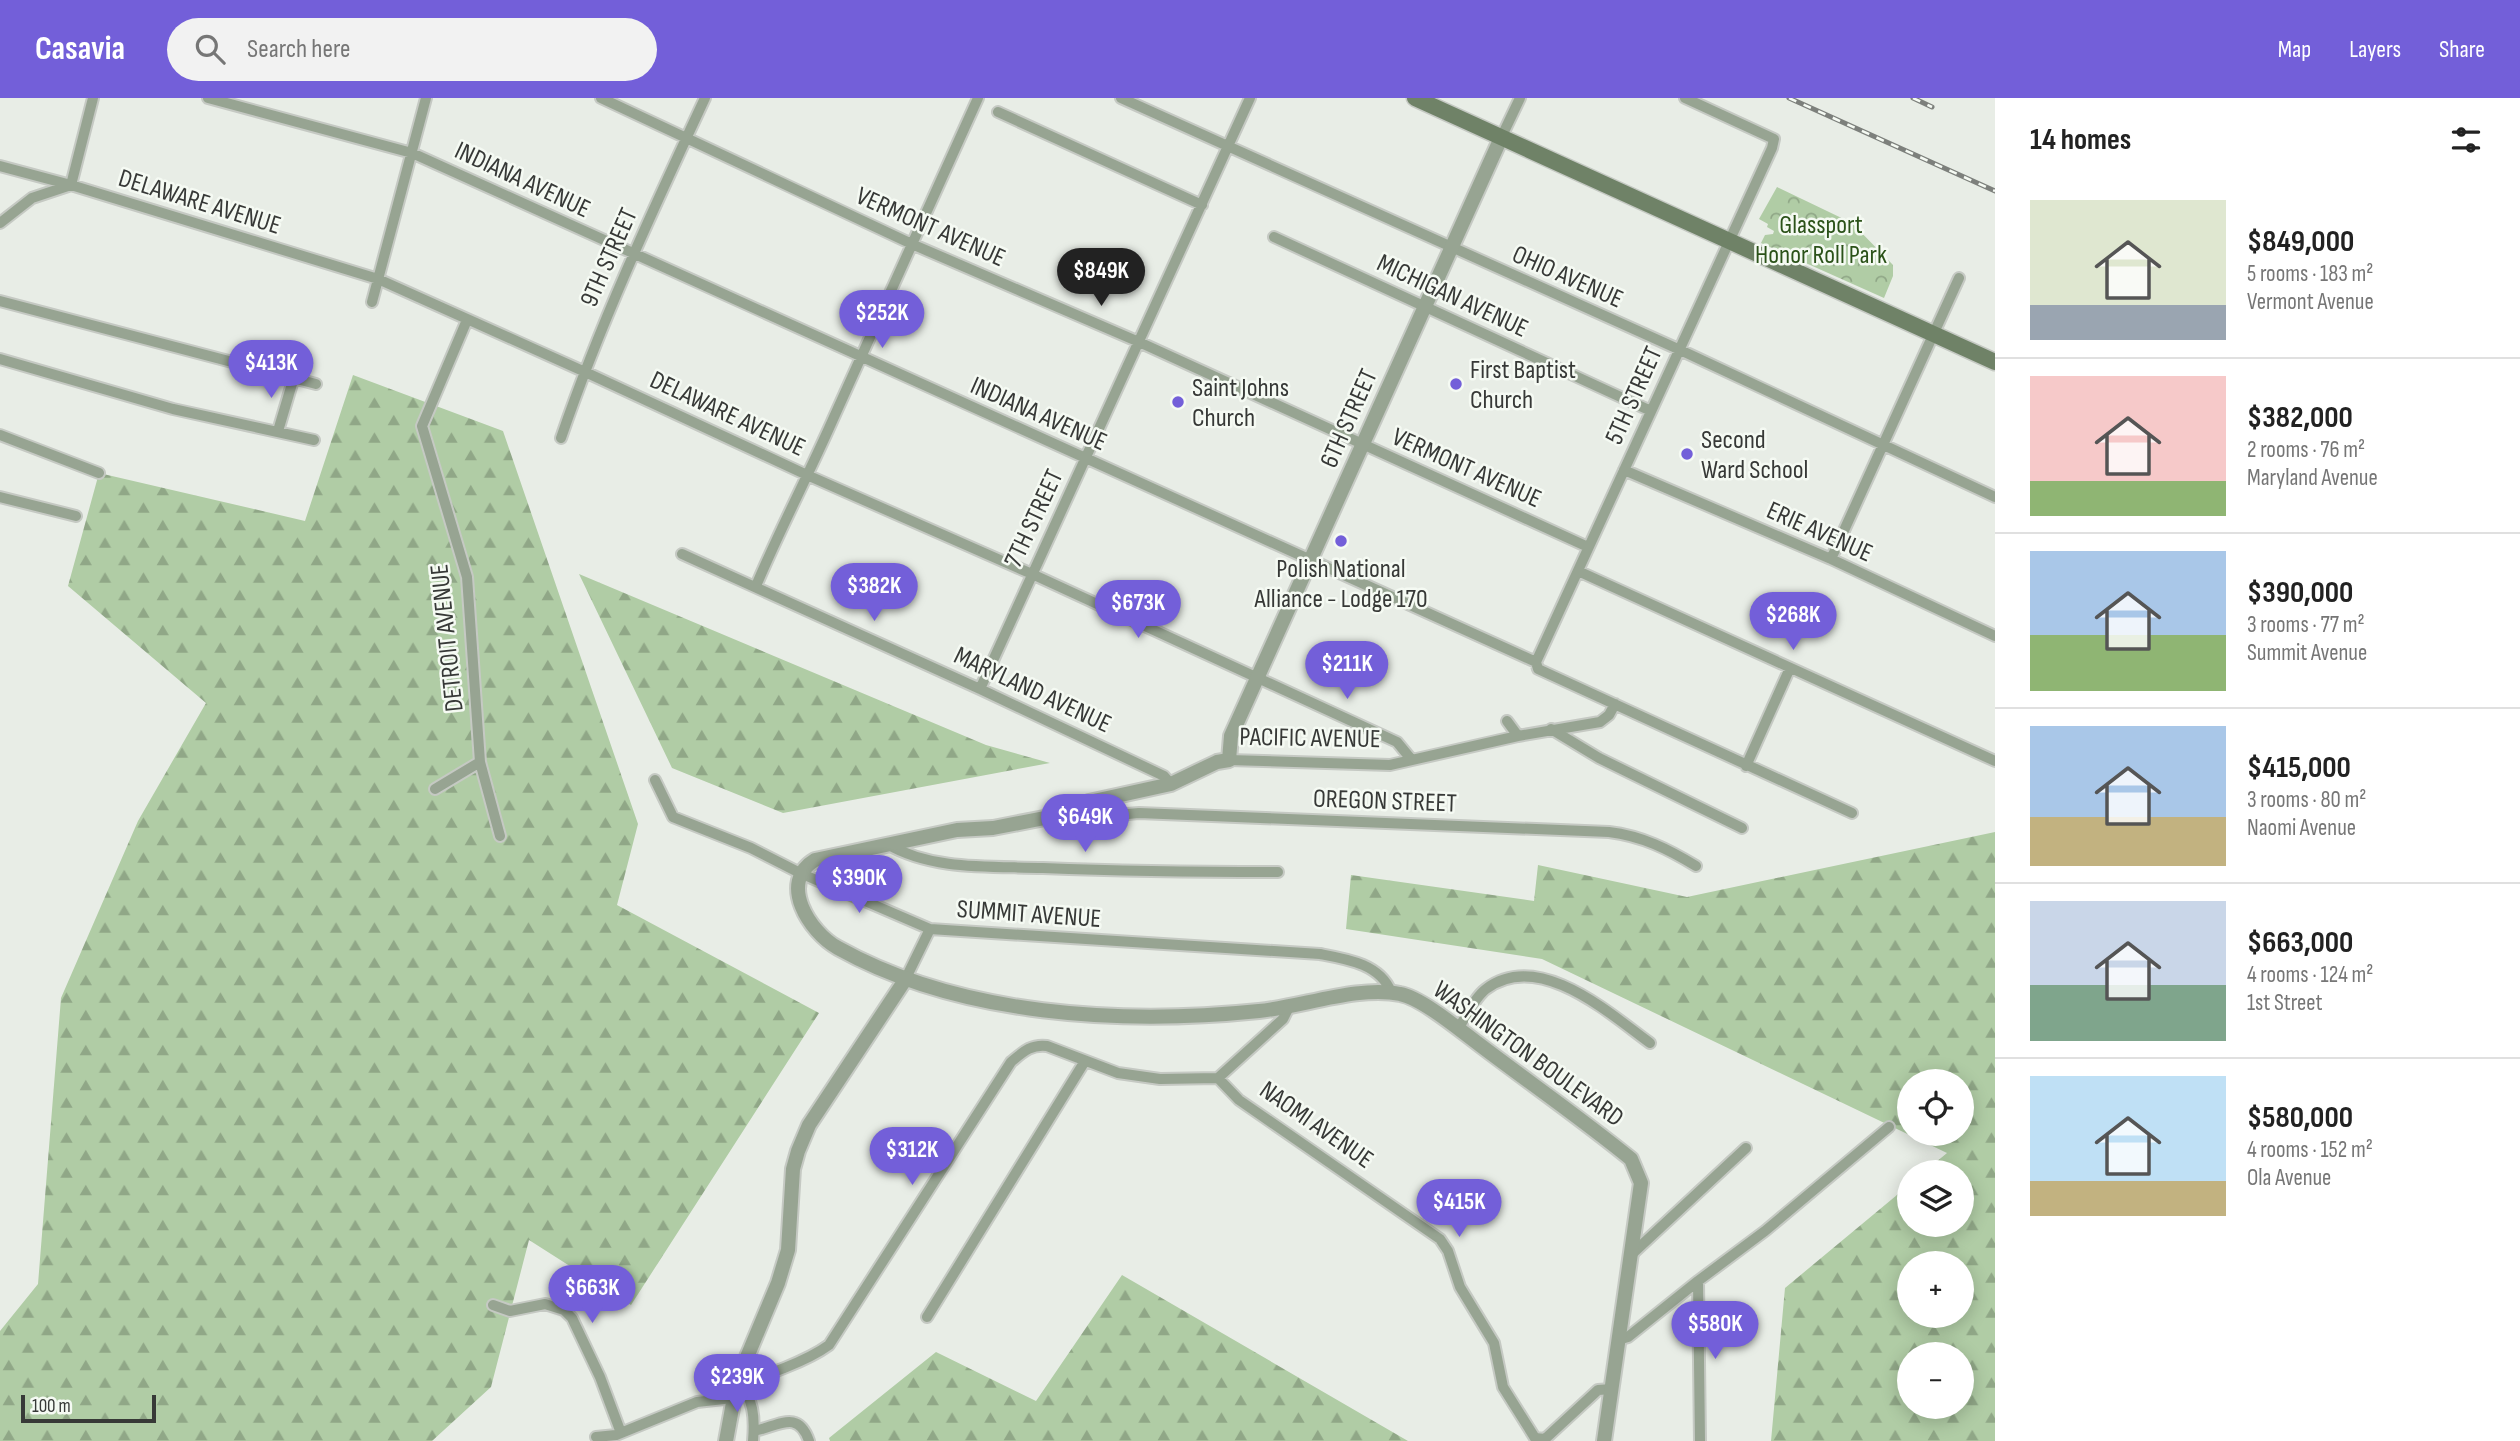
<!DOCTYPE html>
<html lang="en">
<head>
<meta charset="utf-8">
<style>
	body { margin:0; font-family:"Sofia Sans Condensed",sans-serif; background:#f2f2f2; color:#222; height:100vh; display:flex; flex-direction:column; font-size:26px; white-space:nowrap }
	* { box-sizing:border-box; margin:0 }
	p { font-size:23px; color:#767676 }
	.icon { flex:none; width:38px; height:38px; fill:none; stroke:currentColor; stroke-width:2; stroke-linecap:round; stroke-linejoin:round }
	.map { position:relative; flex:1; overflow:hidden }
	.sheet { display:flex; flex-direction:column; background:#fff; width:525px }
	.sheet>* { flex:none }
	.controls { position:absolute; left:1897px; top:971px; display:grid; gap:14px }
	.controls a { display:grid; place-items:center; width:77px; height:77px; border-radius:50%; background:#fff; box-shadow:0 4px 18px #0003; font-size:35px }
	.scale { position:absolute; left:21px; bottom:18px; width:135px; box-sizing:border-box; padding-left:7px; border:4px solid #373937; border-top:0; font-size:19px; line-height:24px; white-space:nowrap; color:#373937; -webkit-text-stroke:5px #f5faf3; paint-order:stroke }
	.price { position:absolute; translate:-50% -60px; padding:0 16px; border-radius:24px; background:#735fd9; color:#fff; font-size:23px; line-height:46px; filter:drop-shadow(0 2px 4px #0008) }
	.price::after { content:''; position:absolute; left:50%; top:42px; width:21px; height:16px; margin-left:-10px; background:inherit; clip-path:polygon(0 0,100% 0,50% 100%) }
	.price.selected { background:#222; color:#fff }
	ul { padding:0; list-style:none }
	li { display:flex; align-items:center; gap:21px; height:175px; padding:0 35px }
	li+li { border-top:2px solid #e0e0e0 }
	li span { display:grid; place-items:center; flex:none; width:196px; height:140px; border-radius:0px; color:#555 }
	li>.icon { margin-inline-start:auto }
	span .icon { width:84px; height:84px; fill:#fffc; stroke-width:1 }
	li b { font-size:30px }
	h2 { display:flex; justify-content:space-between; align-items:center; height:84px; padding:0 35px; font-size:30px }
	header { display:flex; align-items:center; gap:42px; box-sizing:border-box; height:98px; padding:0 35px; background:#735fd9; color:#fff }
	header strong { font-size:33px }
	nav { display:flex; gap:38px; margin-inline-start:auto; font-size:24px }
	.search { width:490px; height:63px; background:#f2f2f2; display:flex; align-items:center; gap:18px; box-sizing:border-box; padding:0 24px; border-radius:38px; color:#767676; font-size:26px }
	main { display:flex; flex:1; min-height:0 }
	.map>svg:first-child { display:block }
</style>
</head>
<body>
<header>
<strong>Casavia</strong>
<div class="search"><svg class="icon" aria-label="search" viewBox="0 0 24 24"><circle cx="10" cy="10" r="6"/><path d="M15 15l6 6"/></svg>Search here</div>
<nav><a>Map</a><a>Layers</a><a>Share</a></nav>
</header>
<main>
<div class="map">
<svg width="1995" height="1343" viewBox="0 0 1995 1343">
	<defs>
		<pattern id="forest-firs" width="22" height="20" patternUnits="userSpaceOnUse" patternTransform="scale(1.75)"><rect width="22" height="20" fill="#b0cca5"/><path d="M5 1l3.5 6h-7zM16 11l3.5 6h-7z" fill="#90a787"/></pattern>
		<pattern id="park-crowns" width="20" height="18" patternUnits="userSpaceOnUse" patternTransform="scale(1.75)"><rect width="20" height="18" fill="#b0cca5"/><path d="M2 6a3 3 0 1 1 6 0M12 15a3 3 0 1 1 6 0" fill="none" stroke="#90a787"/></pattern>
	</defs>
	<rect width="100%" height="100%" fill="#e8ede6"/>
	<path fill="url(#forest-firs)" fill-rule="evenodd" d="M353,277L503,333L638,726L617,807L819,915L631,1207L529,1142L491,1289L432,1343H0V1233L38,1186L61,900L138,723L206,605L68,488L99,375L305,423Z
		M579,476L986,647L1050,665L783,715L672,670Z
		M1995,734V1343H1771L1785,1190L1909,1087V1127H1962V1074H1924L1947,1055L1542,861L1346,831L1351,777L1534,803L1538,767L1687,799ZM1909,984H1962V1036H1909ZM1909,1166H1962V1218H1909ZM1909,1256H1962V1309H1909Z
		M1122,1177L1408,1343H830L829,1340L936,1254L1036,1303Z"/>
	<path fill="url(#park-crowns)" d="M1777,89L1852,125L1893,167V178L1884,200L1761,145L1765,137L1773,136L1774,133L1767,129L1768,126L1759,121Z"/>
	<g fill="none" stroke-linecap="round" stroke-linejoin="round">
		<defs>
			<path id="minor" d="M208,0L412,55L1536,564
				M601,0L914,147L1139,244L1588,449
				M1121,0L1678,251L1995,399
				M1685,0L1774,41L1772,50L1536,564L1538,571L1852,715
				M998,14L1202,107
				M1501,40L1520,0
				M0,68L71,87L378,181L583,273L807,377L1032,476L1397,644L1411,661
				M0,125L32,100L71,87L93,0
				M1274,139L1651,313
				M0,203L316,286
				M372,204L426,0
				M467,222L422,328L467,479L480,664L500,738
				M0,261L173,311L314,342
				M278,333L294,279
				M0,337L99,375
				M561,340C601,223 653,112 705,0
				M1624,372L1831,461L1995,538
				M0,399L76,418
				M682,456L980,591L1164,678L1171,686
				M1831,461L1959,180
				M1578,473L1995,663
				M756,488C780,431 809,376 834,319C882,213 930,107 978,0
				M980,591L1250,0
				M1507,623L1518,638
				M1551,631L1599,660L1742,730
				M1229,662L1390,667L1518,638L1600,624L1609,617L1615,606
				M1746,668L1790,570
				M655,682L673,719L751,750L800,775L930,831L1320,856C1347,861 1380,866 1391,894
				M435,691L480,664
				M1065,716L1093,719L1139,715L1609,734C1642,738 1668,751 1696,768
				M887,746C933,773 991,768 1043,770C1121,773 1199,774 1278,774
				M905,882L930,831
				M1458,931C1466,919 1475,899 1486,891C1539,851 1610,916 1650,945
				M1218,980L1239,1002L1440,1141L1448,1153L1460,1189L1494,1245L1503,1289L1535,1340L1545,1341L1598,1292L1612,1291
				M1632,1156L1746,1050
				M1698,1183L1700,1343
				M493,1207L510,1213L545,1206L564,1212L572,1220L600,1279L621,1335
				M927,1219L1085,963
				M1618,1242L1628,1239L1698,1183L1765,1133L1889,1029
				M737,1283C760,1282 810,1261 829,1247L1011,964C1023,954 1031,946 1047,948L1118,975L1160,981L1218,980L1283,921L1289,909
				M737,1283C754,1300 755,1320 753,1343
				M754,1333C779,1328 798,1311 809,1343
				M596,1339L616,1337L697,1304L733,1300"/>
			<path id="tertiary" d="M1501,40L1231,638L1229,662L1217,664L1171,686L1089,704L1065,716L993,730L957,732L815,762C778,784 809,834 838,850C960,918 1122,927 1259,913C1301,909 1360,887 1400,896C1422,900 1461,933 1480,947C1530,985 1582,1021 1631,1061L1641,1085L1604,1343
				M726,1343L737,1283L778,1185L788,1152L793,1071L798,1053L809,1027L905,882"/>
			<path id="secondary" d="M1415,0L1995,264"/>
		</defs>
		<use href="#minor" stroke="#c5c9c3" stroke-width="14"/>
		<use href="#tertiary" stroke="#c5c9c3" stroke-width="18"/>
		<use href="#secondary" stroke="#c5c9c3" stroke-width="19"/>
		<use href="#minor" stroke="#97a492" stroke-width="10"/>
		<use href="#tertiary" stroke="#97a492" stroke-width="14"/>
		<use href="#secondary" stroke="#6f8267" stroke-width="16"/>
		<defs>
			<path id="rail" d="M1789,0L1995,93
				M1913,0L1932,9"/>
		</defs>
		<use href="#rail" stroke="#7d807c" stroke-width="5"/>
		<use href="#rail" stroke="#f5faf3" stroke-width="2.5" stroke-dasharray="8" stroke-linecap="butt"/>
	</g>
	<g fill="#735fd9" stroke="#f5faf3" stroke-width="2.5">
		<circle cx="1456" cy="286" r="7"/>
		<circle cx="1178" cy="304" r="7"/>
		<circle cx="1687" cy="356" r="7"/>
		<circle cx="1341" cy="443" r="7"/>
	</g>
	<g text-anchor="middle" stroke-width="5" stroke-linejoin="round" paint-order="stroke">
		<g font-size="26" fill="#373937" stroke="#f5faf3">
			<text transform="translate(523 81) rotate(25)" y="9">INDIANA AVENUE</text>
			<text transform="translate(200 103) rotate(17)" y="9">DELAWARE AVENUE</text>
			<text transform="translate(931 128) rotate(24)" y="9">VERMONT AVENUE</text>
			<text transform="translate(608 159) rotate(-66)" y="9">9TH STREET</text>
			<text transform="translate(1568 178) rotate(24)" y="9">OHIO AVENUE</text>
			<text transform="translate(1453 197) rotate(25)" y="9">MICHIGAN AVENUE</text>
			<text transform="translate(1633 297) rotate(-66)" y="9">5TH STREET</text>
			<text transform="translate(728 315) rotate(25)" y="9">DELAWARE AVENUE</text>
			<text transform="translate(1039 315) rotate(24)" y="9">INDIANA AVENUE</text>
			<text transform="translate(1348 320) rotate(-66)" y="9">6TH STREET</text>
			<text transform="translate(1467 369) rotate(24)" y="9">VERMONT AVENUE</text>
			<text transform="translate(1033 420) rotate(-65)" y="9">7TH STREET</text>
			<text transform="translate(1820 433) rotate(24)" y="9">ERIE AVENUE</text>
			<text transform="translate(446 540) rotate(-96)" y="9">DETROIT AVENUE</text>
			<text transform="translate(1033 591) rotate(25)" y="9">MARYLAND AVENUE</text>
			<text transform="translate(1310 639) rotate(1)" y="9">PACIFIC AVENUE</text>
			<text transform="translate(1385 702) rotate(2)" y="9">OREGON STREET</text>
			<text transform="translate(1029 815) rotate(4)" y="9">SUMMIT AVENUE</text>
			<text transform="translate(1529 955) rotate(36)" y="9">WASHINGTON BOULEVARD</text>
			<text transform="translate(1317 1026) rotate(35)" y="9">NAOMI AVENUE</text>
		</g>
		<g font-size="26" fill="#2b5219" stroke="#f5faf3">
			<text x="1821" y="135">Glassport<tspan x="1821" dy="30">Honor Roll Park</tspan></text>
		</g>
		<g font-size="26" fill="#373937" stroke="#f5faf3" text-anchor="start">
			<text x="1470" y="280">First Baptist<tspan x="1470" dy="30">Church</tspan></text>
			<text x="1192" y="298">Saint Johns<tspan x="1192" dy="30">Church</tspan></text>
			<text x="1701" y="350">Second<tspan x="1701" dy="30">Ward School</tspan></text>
			<text x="1341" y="479" text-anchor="middle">Polish National<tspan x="1341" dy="30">Alliance - Lodge 170</tspan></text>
		</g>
	</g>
</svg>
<div class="controls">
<a><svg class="icon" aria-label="locate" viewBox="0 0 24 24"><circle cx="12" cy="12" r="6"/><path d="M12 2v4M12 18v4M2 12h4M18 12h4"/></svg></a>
<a><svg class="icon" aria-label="layers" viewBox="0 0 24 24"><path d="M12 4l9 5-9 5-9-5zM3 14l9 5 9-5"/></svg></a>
<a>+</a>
<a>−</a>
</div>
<div class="scale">100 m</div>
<b class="price selected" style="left:1101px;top:210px">$849K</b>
<b class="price" style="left:882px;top:252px">$252K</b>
<b class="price" style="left:271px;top:302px">$413K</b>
<b class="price" style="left:874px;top:525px">$382K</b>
<b class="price" style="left:1138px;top:542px">$673K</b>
<b class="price" style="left:1793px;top:554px">$268K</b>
<b class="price" style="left:1347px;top:603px">$211K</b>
<b class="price" style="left:1085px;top:756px">$649K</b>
<b class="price" style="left:859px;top:817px">$390K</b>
<b class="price" style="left:912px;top:1089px">$312K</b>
<b class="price" style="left:1459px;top:1141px">$415K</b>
<b class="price" style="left:592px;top:1227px">$663K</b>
<b class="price" style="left:1715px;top:1263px">$580K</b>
<b class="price" style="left:737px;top:1316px">$239K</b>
</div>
<section class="sheet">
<h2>14 homes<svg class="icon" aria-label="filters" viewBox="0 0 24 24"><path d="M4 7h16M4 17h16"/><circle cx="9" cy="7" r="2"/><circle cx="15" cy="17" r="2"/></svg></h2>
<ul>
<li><span style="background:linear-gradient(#dfe7d0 75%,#9aa5b1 0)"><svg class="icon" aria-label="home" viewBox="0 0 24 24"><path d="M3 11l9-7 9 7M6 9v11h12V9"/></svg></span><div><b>$849,000</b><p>5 rooms · 183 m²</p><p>Vermont Avenue</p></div></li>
<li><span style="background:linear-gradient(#f6c9c9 75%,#8fb573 0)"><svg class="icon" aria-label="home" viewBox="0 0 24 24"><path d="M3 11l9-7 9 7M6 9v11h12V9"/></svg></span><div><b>$382,000</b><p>2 rooms · 76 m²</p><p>Maryland Avenue</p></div></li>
<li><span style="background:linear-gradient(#a9c7e8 60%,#8fb573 0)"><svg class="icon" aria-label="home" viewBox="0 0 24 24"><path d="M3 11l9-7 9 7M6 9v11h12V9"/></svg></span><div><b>$390,000</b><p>3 rooms · 77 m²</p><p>Summit Avenue</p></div></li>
<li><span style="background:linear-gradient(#a9c7e8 65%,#c2b280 0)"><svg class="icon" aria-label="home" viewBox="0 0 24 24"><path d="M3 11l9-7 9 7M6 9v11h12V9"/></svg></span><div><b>$415,000</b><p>3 rooms · 80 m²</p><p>Naomi Avenue</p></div></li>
<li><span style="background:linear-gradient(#c9d6e8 60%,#7fa58c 0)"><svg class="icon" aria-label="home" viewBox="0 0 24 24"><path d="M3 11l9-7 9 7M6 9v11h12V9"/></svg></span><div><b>$663,000</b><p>4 rooms · 124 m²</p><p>1st Street</p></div></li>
<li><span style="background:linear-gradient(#bfe0f5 75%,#c2b280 0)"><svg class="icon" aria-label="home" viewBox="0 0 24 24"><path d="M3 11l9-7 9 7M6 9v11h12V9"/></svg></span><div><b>$580,000</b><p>4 rooms · 152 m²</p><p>Ola Avenue</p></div></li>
</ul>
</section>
</main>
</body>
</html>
